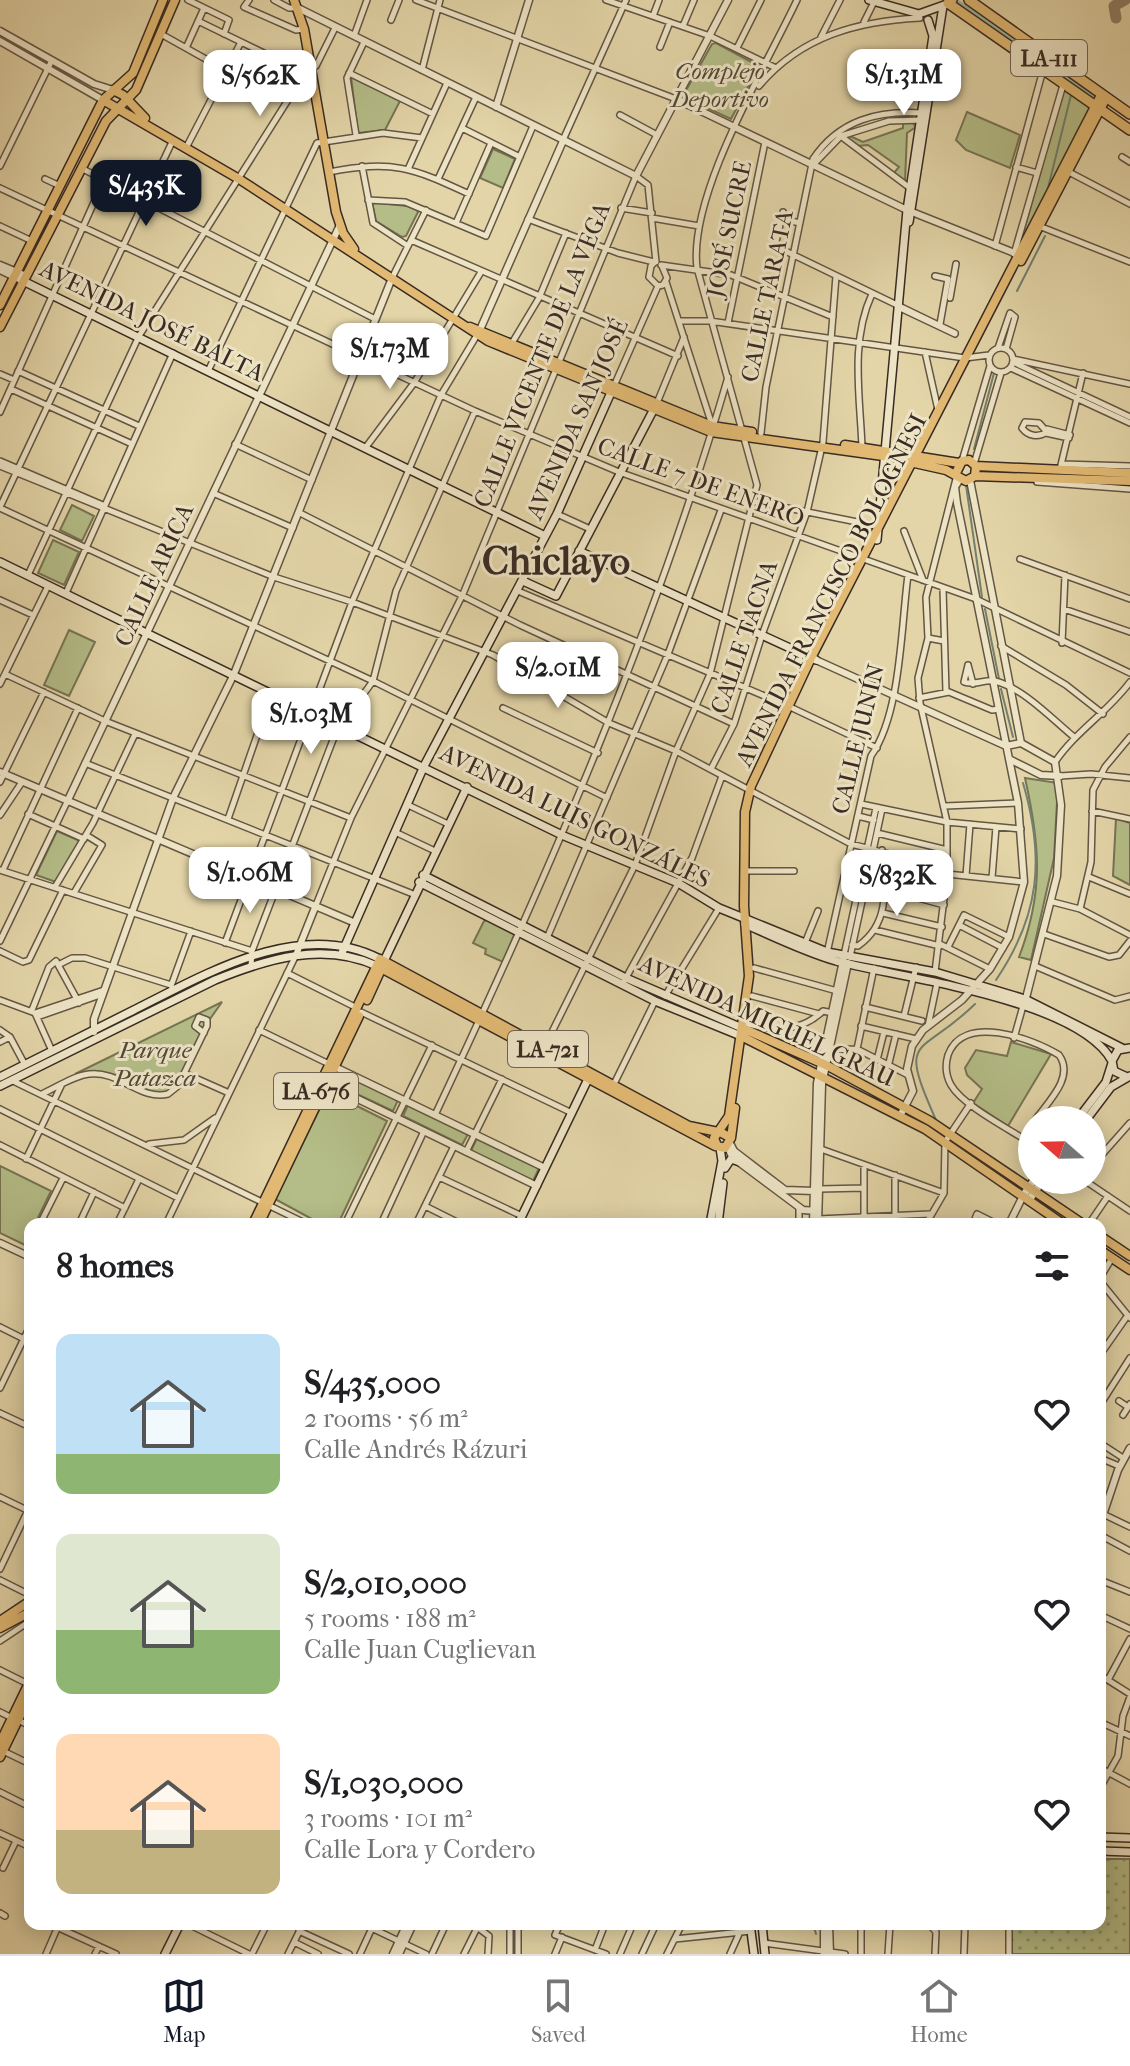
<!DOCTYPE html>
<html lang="en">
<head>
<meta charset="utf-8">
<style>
	body { margin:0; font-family:"IM FELL French Canon",serif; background:#f2f2f2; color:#202124; height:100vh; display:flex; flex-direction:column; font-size:30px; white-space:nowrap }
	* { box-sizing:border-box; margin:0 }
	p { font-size:26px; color:#757577 }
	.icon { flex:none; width:44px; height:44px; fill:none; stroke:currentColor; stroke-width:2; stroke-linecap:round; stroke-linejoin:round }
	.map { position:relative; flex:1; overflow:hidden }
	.details { position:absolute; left:24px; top:1218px; width:1082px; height:712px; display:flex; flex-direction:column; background:#fff; border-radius:16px; box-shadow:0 4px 20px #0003 }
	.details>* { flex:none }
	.needle { width:52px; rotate:290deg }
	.tools { position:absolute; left:1018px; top:1106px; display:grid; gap:16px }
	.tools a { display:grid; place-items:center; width:88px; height:88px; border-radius:50%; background:#fff; box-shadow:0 4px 20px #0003; font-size:40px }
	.price { position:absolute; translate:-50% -68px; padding:0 18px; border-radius:16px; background:#fff; color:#222; font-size:26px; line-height:52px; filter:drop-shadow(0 2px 4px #0008) }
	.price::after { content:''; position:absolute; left:50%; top:48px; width:24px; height:18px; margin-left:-12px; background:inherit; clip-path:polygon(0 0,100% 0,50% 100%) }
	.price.active { background:#111827; color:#fff }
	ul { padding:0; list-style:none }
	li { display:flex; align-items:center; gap:24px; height:200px; padding:0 32px }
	li span { display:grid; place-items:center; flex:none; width:224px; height:160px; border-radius:16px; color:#555 }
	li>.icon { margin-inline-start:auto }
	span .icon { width:96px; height:96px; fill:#fffc; stroke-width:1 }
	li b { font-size:34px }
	h2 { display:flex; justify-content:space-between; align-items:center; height:96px; padding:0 32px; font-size:34px }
	.tab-bar { display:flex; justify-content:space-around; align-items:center; height:112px; border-top:2px solid #e0e0e0; background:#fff; font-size:22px; color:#757577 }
	.tab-bar a { display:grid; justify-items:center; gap:4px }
	.tab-bar .active { color:#111827 }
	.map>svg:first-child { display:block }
</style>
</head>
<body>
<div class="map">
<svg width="1130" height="1954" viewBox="0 0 1130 1954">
	<defs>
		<pattern id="grass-dots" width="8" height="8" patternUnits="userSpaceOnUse" patternTransform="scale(2)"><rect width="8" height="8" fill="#b4bd87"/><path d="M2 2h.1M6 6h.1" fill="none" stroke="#939a6e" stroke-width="1.8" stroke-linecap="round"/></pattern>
	</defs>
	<rect width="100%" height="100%" fill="#e3d5a8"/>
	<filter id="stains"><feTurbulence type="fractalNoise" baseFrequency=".0025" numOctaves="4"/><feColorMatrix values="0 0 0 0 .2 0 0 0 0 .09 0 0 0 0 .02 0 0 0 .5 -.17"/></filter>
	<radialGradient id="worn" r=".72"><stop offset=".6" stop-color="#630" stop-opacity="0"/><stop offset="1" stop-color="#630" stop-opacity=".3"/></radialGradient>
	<path fill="url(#grass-dots)" stroke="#767455" stroke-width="2" d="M1100,1859H1130V1954H1011V1924H1100Z"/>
	<path fill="#b4bd87" stroke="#767455" stroke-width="2" d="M716,43L759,66L731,119L685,98L684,94L712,44Z
		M351,77L400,101L385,130L358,133Z
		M1064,88L1092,108L1028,231L1024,230Z
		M967,112L1020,135L1010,168L966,150L956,140Z
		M903,122H912L916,127L907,133L905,182L893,174L899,167L868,145L857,146L847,139L850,136L863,142L903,128Z
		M493,149L515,159L503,188L480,178Z
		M372,202L415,207L418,212L406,236L402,237L376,221Z
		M72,505L94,516L82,541L60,530Z
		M53,540L79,552L64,585L38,573Z
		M69,630L95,642L69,696L44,685Z
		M1025,778L1058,783L1054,858L1031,960L1019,957C1044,892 1040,845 1025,778Z
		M1116,818L1130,823V885L1113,876Z
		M57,831L80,841L56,882L36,875Z
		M489,919L515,933L503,962L485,954L486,949L473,943L484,921Z
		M222,1002L205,1026L178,1083L168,1092C141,1099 117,1066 75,1074Z
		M1011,1042L1051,1054L1008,1126L973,1103L982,1089L967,1075L965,1068L976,1050L1007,1056Z
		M347,1076L398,1100L393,1111L342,1087Z
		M331,1093L387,1121L338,1224H321L275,1199L327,1094Z
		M408,1105L468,1134L462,1145L403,1116Z
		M477,1138L539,1168L533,1181L471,1151Z
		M0,1166L51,1191L35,1224H30L25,1245L0,1233Z"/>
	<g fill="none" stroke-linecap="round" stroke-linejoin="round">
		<path stroke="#718070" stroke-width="2" d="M1048,188L1071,95
			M1017,291L1045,236
			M974,449L994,373
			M966,485L982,597
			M985,609L999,679
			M1001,689L1013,737
			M996,980C1040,915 1045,858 1023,783
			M936,1120C897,1032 919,1059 975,1004
			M813,1924L816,1934
			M514,1954L515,1924"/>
		<path stroke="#96b9a3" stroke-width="4" d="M955,0L1093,96"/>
		<path stroke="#8e8066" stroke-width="11" d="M1116,18L1114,6L1125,0"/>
		<defs>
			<path id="minor" d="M188,0L229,20L224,34
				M249,0L244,7L296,30L304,29
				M274,0L289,8H298
				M416,0L676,99
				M606,0L710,36L776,68
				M653,16L659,0
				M391,20L399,0
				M198,21L305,73
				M864,22L874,2
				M683,26L694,0
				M161,34L227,71
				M354,36L367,0
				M664,37L660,47L670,22
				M821,37L840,0
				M186,48L204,8
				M737,48L761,0
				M233,59L293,93
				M422,70L440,0
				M349,73L433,114
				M261,75L271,57
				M759,86C801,36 858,21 920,18
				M620,115L657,135
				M462,128L520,157
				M356,135L347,78L364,42
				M842,137L910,188
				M563,140L626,0
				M187,146L241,42
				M1122,157L1130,162
				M813,165L841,136L889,121L923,120
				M0,166L52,60
				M362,166L373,223L408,246
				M409,167L447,83
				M1016,167L1037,173
				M81,168L375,319
				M1067,171L1130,204
				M329,172C393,160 411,167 469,194
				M45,179L60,186
				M438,179L476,97
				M0,188L475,411L619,472L976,599L1130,673
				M368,200L405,202L486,236L533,126
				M621,208L652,213
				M783,212L775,246L955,333
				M652,218L699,226
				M528,219L618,253L654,262
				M782,219L800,223
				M456,223L491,143
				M0,226L32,241
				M1039,226L1130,262
				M411,240L678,356
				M995,246L1043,70
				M1014,254L1063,85
				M655,262L651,266L649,277L658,286
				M661,265L731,275L833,317
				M935,276L948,279
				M392,278L426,210
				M666,282L712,425
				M658,286L663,285L667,278L662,266
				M950,298L956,264
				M900,308L955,334
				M680,321H710L965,358L989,355
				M728,323L765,142
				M940,324L948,279
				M512,343L539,298L566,233
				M989 360a12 12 0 1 1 24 0a12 12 0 1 1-24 0Z
				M998,348L1010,313L1015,317L1006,349
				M925,352L938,410
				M1013,359L1130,384
				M1013,362L1130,417
				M1011,368L1130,423
				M209,369L317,143L383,133L422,138
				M18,371L139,426
				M0,374L14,380
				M614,386L658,286
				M11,389L132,444
				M657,403L684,337
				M0,412L104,180
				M1025,422L1039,423L1047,432C1038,438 1028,436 1022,428Z
				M1047,429L1070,435
				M761,433L766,387L813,159C839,120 878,110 923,113
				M1046,433L1069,438
				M235,444L312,480
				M366,447L414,383L481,272
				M862,447C860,396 850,341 872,294
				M0,461L105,506
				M962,461L990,366
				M974,464L1001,373
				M1062,464L1130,466
				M0,466L274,577L352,602L493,655L609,723L676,751L851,844L947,869
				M1060,469L1083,373
				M1037,482L1130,489
				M213,493L293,528
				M753,501L877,526
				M0,507L173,140
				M0,508L373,681L607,798
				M300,513L520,625L734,724
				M557,514L590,529
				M904,531L923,580
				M1020,559L1130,599
				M28,575L139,336L305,73L316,66L335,28
				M943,589L946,692
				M518,591L788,706L877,748
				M66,593L173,353
				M0,600L33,615
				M1064,609L1130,632
				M928,638L944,641
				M1062,643L1065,575
				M1001,646L1066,685L1103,714
				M968,665L964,682C975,686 984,679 995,681C1023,688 1052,719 1074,737
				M968,665L973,684
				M5,674L105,721L351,818
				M0,684L48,586
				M919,698L949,692L992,710L999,709
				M503,708L598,753
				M1055,762C1076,731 1108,712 1130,682
				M85,763L413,894
				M711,769L734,724L762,635L807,512L823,442L836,276
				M1060,776L1091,774L1130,778
				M0,782L44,692
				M861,804L947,822L1021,829
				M408,805L448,824
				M945,806L1018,803
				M1092,811L1130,819
				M28,814L84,839
				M0,815L22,782
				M858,816L874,820
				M228,819L272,692
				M395,832L435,851
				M877,833L947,850
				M0,870L252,951
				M3,870L78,708
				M748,871H794
				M884,873L945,889
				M947,874L1024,882
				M966,876L970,824
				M1089,877L1130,894
				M992,878L996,827
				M55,887L93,823L135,734
				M885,889L944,905
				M74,893L102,845L86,835
				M1053,902L1080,909L1130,935
				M316,905L351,818L463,594L636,176L648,185L656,262
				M1080,909L1091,862L1093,790L1105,767L1130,737
				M883,913L942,927
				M959,925L1003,948
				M875,930L940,946
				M1044,934L1109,957L1119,955L1130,941
				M547,938L668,654L721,510
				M0,941L67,802
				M225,943L352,602L441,395L477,335
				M805,943L818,911
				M940,944L990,969
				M852,945L858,946C891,923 885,886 882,850
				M948,947L964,915L1009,937
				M0,951L23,962L29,960L63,890
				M827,953L871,756C901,714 901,627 908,575
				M844,955L876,808
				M850,957L882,809
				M58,965L72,958H85L171,985
				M251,966L252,951L336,732L373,681L396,591L475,411
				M1035,966L1115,1000L1130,996
				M754,968L837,991
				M935,972L947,874V822L920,703L918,678L928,638L926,597L957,475
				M287,973L357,1008
				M622,985L692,858L722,776
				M171,986L191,931
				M665,996L719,908
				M752,996L819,1014
				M0,1000L35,1013L52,1051
				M865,1007L922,1021
				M32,1010L49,967L56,961L79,1003
				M361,1012L572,1113
				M35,1013L104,990
				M904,1016L916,967
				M37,1017L103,994
				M748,1024C776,1031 801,1032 823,1011L833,1013
				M861,1026L916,1039
				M928,1026L937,983
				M0,1030L10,1037L25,1065
				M259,1030L329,1064
				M1014,1038L1023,1006
				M0,1042L10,1037
				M544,1048L635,865L676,751L710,674L757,485L697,268C688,195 765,68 797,0
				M857,1049L874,968
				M827,1050L857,1049L908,1075
				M877,1060L884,1032
				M888,1067L896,1034
				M184,1073L229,1093
				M13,1081L307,1224
				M614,1084L655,1001
				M42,1094C57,1087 73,1076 89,1074C119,1070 140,1101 168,1094L178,1086L207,1026V1020L199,1017L195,1026L204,1033
				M0,1109L178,1198
				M435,1115C548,875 654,632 728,377
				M1023,1138L1032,1125
				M149,1144L184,1140L215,1118
				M1032,1144C1011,1130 963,1106 951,1085C946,1076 945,1065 948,1055C963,1013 1031,1038 1059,1055C1075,1077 1048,1102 1035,1120
				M0,1145L125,1208
				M818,1148L944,1193
				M466,1152L502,1079
				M26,1159L61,1086
				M864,1165V1224
				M1092,1166L1130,1123
				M439,1177L522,1216
				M1084,1180L1130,1211
				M819,1189L864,1188
				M425,1206L461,1224
				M818,1219L930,1214
				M40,1224L63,1178
				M79,1224L94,1192
				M117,1224L139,1179
				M166,1224L296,955
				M345,1224L432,1045
				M381,1224L424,1131
				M416,1224L454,1146
				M799,1224V1208
				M895,1224V1175
				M926,1224L944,1193L945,1142L971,1103
				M973,1224L977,1214L997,1224
				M1089,1224L1108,1196
				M1100,1278L1112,1258
				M1100,1281L1130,1318
				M0,1327L30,1342
				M1100,1355L1128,1315
				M0,1388L30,1326
				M1119,1401L1128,1407
				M1100,1405L1130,1358
				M0,1413L30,1427
				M1123,1415L1130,1404
				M1100,1443L1123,1458
				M1100,1458L1119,1466
				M0,1497L29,1511
				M1103,1514L1130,1527
				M1100,1535L1130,1551
				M0,1569L30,1506
				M0,1580L30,1595
				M1100,1580L1130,1592
				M1100,1615L1130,1629
				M0,1641L30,1621
				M0,1670L28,1684
				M1100,1675L1130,1694
				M1108,1680L1130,1639
				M0,1712L12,1718
				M18,1720L30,1726
				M1100,1722L1130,1736
				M3,1751L30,1764
				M1100,1768L1130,1784
				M1100,1788L1118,1756L1123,1716L1130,1697
				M0,1792L30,1807
				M0,1833L30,1847
				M3,1868L16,1841
				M0,1913L5,1916
				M188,1924L249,1954
				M363,1924L426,1954
				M510,1924V1954
				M531,1924H532
				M560,1924L555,1935L606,1954
				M861,1924V1954
				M930,1925L936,1932L935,1954
				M889,1926H931
				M477,1927L489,1936L488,1954
				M59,1928L116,1954
				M299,1931L349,1954
				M675,1939L751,1931
				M294,1942L318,1954
				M764,1943L845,1954
				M595,1950L605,1924
				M46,1954L59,1924
				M95,1954L99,1946
				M252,1954L267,1924
				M288,1954L303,1924
				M360,1954L372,1928
				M432,1954L446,1924
				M464,1954L478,1926
				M518,1954V1924
				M555,1954L562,1937
				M620,1954L633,1924
				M642,1954L656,1924
				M667,1954L682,1924
				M730,1954L739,1934
				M888,1954L890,1924
				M964,1954L965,1924
				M1009,1954V1924"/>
			<path id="tertiary" d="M298,8L636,176L728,0
				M0,31L94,84L113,90
				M0,41L103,100
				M676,99L907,210L1022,256
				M496,107L529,0
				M0,265L26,276
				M0,270L23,281
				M479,332L563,141
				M970,480L1021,743
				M816,660L1006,746L1021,743L1055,762L1061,805L1057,876L1025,1002
				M1009,759L1041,775L1060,776
				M0,772L353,922
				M67,802L340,225
				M296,955L316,905
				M94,1032V1019L173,798L234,674L392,278
				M335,1067L545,1168
				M327,1084L537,1186
				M900,1116L913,1091L907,1069L912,1046L923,1030L962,1000L990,969L1009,937L1024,882L1018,803L957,503L955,487L960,479
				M731,1145L734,1151L785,1190L814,1191
				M728,1147L732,1157L803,1210L816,1211
				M813,1224L817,1083L844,956
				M818,1224L822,1084L848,963
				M1009,1224L1023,1196
				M0,1243L30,1257
				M1100,1524L1118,1470L1130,1448
				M824,1924V1954
				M829,1924L830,1954
				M393,1954L407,1924
				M399,1954L413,1924"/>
			<path id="secondary" d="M869,0L919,14L947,4
				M909,222L943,6
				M23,281L545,536
				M877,540L907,210L933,36L928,20
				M579,551L816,660
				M0,562L564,836L678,883L719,908L827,952L935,972L1025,999L1122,1048
				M523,581L556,596L656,405
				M423,875L626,978L742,1028
				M419,882L655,1001L741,1036
				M745,924C774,937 805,952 836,961C901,978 1078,999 1112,1061
				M341,955L424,766L557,514L613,388
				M384,961L467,787
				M0,1077C44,1055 88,1033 132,1011C204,975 300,917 380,959
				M1127,1077L1114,1071L1112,1061L1118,1050L1130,1048
				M0,1086L215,980C267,959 323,941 377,966
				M1077,1120L1106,1082L1112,1063
				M1086,1120L1111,1087L1130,1076
				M725,1168L731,1159L740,1162
				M1023,1196L1034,1180
				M1029,1200L1043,1180
				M518,1224L590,1075
				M710,1224L722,1161L720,1148
				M718,1224L723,1183
				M1100,1837L1130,1838
				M1100,1851L1130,1852
				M750,1924L754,1954
				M762,1924L765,1954
				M165,1954L180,1924"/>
			<path id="primary" d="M294,0L304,29L336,212L343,233L354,249
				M113,90L123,95L145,118
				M103,100L239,179L488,341L711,432L883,456L946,470L966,481L975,476L976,466L969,460L962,461L956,473
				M1021,261L1106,98
				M0,305L103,100L133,73L163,0
				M0,327L106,121L136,90L175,0
				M470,327L712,426L752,432
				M845,445L959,463
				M976,466L1130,473
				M975,476L1130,481
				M377,966L715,1146
				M367,1000L383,965
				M742,1028L826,1065L930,1121L1083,1224
				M741,1036L925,1129L1063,1224
				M720,1132L731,1138L725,1148L717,1146L714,1138L729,1116L749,976L744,906L745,812L751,786L811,658L1101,95
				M731,1138L735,1108
				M253,1224L380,959L689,1126L718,1132
				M259,1224L359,1016
				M1100,1236L1130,1256
				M1100,1250L1130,1270
				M0,1621L30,1601
				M0,1628L30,1612
				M0,1743L30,1681
				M0,1757L30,1695"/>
			<path id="trunk" d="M952,0L948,3L1130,130
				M969,0L1130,114"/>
		</defs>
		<use href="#minor" stroke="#645644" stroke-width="8"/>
		<use href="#tertiary" stroke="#645644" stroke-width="9"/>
		<use href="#secondary" stroke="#392b23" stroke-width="10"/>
		<use href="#primary" stroke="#392b23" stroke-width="11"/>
		<use href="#trunk" stroke="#392b23" stroke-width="12"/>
		<use href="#minor" stroke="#ede4c6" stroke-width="5"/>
		<use href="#tertiary" stroke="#ede4c6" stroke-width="6"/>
		<use href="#secondary" stroke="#ede4c6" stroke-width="7"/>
		<use href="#primary" stroke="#e2ba74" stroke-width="8"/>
		<use href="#trunk" stroke="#e2ba74" stroke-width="9"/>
	</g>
	<g text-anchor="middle" stroke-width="6" stroke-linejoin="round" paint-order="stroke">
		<g fill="#ede4c6" stroke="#6f6254" stroke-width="2">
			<rect x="1011" y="40" width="76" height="36" rx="6"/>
			<rect x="508" y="1031" width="80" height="36" rx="6"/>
			<rect x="274" y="1073" width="84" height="36" rx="6"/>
		</g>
		<g font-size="22" font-weight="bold" fill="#392b23">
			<text x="1049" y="66">LA-111</text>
			<text x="548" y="1057">LA-721</text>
			<text x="316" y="1099">LA-676</text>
		</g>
		<g font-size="24" font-style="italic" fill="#524837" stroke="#ede4c6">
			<text x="720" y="79">Complejo<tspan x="720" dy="28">Deportivo</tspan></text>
			<text x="155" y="1058">Parque<tspan x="155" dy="28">Patazca</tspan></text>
		</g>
		<g font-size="24" fill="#392b23" stroke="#ede4c6">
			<text transform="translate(729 229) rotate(-78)" y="8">JOSÉ SUCRE</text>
			<text transform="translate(767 296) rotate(-78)" y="8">CALLE TARATA</text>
			<text transform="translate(152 321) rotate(26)" y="8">AVENIDA JOSÉ BALTA</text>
			<text transform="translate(542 355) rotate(-68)" y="8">CALLE VICENTE DE LA VEGA</text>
			<text transform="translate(577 419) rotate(-66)" y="8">AVENIDA SAN JOSÉ</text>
			<text transform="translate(701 482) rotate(20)" y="8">CALLE 7 DE ENERO</text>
			<text transform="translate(154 575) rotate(-65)" y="8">CALLE ARICA</text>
			<text transform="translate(831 590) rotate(-63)" y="8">AVENIDA FRANCISCO BOLOGNESI</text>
			<text transform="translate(744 637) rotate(-71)" y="8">CALLE TACNA</text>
			<text transform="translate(858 739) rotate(-76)" y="8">CALLE JUNÍN</text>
			<text transform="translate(575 816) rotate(26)" y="8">AVENIDA LUIS GONZÁLES</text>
			<text transform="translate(767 1021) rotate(25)" y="8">AVENIDA MIGUEL GRAU</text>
		</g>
		<g font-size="40" font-weight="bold" fill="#392b23" stroke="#ede4c6">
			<text x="556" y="574">Chiclayo</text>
		</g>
	</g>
	<rect width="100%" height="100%" filter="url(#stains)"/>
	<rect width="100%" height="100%" fill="url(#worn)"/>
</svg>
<div class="tools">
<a><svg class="needle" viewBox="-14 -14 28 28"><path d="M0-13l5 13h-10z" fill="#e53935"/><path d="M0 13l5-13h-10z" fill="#757577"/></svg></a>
</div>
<b class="price" style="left:904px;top:117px">S/1.31M</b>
<b class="price" style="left:260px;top:118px">S/562K</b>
<b class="price active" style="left:146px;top:228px">S/435K</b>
<b class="price" style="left:390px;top:391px">S/1.73M</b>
<b class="price" style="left:558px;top:710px">S/2.01M</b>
<b class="price" style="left:311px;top:756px">S/1.03M</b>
<b class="price" style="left:250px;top:915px">S/1.06M</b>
<b class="price" style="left:897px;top:918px">S/832K</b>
<section class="details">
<h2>8 homes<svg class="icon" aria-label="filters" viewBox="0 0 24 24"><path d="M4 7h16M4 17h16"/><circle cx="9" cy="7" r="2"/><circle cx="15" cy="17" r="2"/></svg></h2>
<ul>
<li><span style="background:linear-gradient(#bfe0f5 75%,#8fb573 0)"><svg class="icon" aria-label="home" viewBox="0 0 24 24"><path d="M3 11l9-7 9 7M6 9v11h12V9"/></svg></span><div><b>S/435,000</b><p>2 rooms · 56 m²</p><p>Calle Andrés Rázuri</p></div><svg class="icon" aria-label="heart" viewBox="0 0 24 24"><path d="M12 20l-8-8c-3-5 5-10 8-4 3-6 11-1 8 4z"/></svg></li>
<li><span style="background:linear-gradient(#dfe7d0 60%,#8fb573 0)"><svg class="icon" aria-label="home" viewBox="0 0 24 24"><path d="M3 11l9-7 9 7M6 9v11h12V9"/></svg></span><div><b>S/2,010,000</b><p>5 rooms · 188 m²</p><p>Calle Juan Cuglievan</p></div><svg class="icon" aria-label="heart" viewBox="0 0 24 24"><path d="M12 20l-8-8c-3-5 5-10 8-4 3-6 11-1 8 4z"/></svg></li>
<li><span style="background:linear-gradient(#ffd9b3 60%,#c2b280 0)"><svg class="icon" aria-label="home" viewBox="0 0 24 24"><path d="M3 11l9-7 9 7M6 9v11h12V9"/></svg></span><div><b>S/1,030,000</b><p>3 rooms · 101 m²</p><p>Calle Lora y Cordero</p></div><svg class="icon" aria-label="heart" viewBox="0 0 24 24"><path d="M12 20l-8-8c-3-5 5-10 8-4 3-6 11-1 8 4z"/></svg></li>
</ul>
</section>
</div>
<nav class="tab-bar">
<a class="active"><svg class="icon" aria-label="map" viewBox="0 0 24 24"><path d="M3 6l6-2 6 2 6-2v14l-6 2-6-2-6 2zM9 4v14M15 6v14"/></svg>Map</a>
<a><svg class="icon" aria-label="saved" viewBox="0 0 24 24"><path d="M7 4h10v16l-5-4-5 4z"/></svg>Saved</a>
<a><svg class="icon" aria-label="home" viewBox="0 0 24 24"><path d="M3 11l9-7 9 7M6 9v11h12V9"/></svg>Home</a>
</nav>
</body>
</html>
